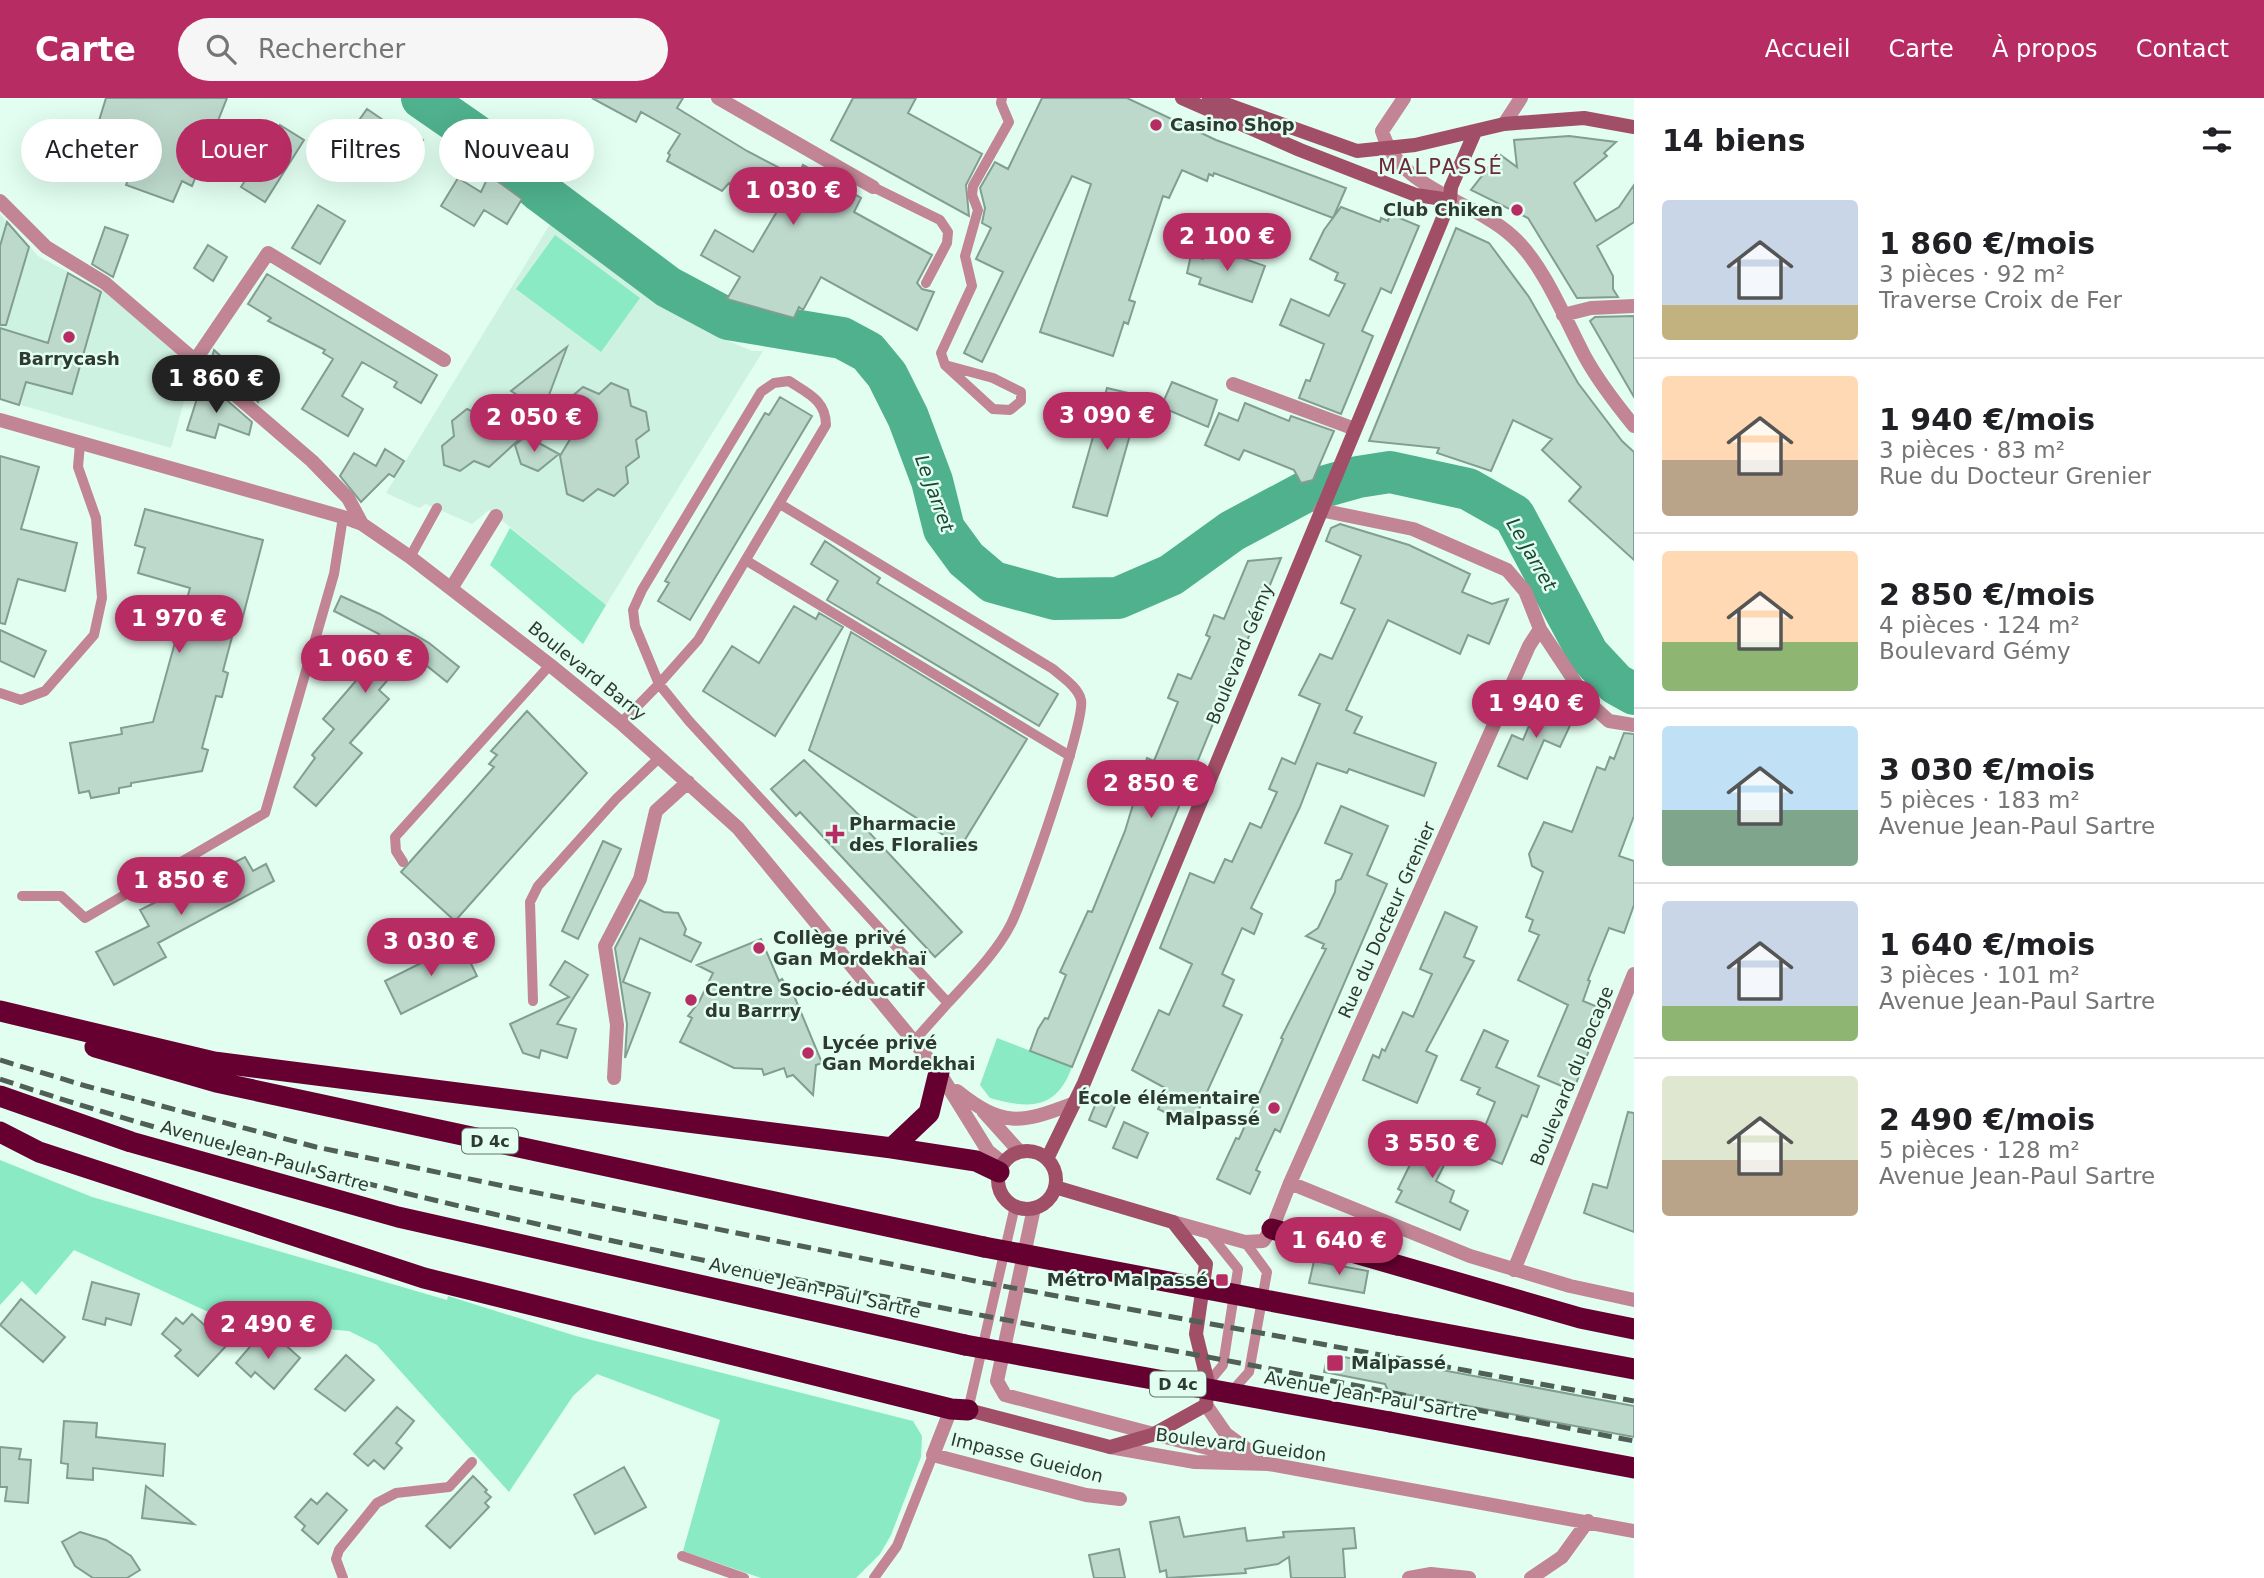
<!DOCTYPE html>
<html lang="fr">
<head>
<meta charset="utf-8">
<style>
	body { margin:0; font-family:"DejaVu Sans",sans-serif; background:#f6f6f6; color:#202124; height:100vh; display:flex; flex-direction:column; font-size:26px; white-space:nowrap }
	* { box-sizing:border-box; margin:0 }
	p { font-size:23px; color:#757577 }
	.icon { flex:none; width:38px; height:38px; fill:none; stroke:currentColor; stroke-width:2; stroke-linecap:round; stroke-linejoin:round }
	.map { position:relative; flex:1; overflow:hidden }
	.drawer { display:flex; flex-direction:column; background:#fff; width:630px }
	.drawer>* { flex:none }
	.banner { position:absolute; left:21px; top:21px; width:665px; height:63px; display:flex; gap:14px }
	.price { position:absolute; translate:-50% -60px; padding:0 16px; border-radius:24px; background:#b82c64; color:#fff; font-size:23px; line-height:46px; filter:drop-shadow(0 2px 4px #0008) }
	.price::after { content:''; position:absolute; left:50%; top:42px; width:21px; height:16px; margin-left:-10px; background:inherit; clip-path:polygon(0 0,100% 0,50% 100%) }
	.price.on { background:#222; color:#fff }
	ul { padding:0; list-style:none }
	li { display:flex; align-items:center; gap:21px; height:175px; padding:0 28px }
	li+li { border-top:2px solid #e0e0e0 }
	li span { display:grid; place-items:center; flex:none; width:196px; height:140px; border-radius:7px; color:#555 }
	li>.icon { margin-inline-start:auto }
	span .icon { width:84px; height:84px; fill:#fffc; stroke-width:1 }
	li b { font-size:30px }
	h2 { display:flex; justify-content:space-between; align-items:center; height:84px; padding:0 28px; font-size:30px }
	.pill { padding:0 24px; border-radius:32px; background:#fff; box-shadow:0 7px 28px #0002; font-size:24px; line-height:63px }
	.pill.on { background:#b82c64; color:#fff }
	header { display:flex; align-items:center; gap:42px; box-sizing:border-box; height:98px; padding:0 35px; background:#b82c64; color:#fff }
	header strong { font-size:33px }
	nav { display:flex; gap:38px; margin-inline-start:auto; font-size:24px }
	.search { width:490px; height:63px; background:#f6f6f6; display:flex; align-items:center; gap:18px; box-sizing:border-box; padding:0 24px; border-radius:38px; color:#757577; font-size:26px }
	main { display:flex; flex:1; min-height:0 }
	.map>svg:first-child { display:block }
</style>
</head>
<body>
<header>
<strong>Carte</strong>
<div class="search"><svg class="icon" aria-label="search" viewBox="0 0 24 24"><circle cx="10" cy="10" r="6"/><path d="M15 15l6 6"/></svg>Rechercher</div>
<nav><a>Accueil</a><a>Carte</a><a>À propos</a><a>Contact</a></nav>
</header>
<main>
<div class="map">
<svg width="1634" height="1480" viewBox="0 0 1634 1480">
	<rect width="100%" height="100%" fill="#e1fef0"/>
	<path fill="#cef2e2" d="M0,116L38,158L102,192L194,268L171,350L0,301Z
		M552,123L677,215L715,237L752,253H763L606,507L489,412L472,426L426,406L419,410L386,395Z"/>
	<path fill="#89eac4" d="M555,137L640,200L601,254L516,191Z
		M510,430L606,507L583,546L490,467Z
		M997,940L1072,969C1056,1012 1030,1011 990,1000L980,987Z
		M0,1062L92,1099L447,1202L448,1198L576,1238L913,1323L922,1338L921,1359L891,1437L880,1456L856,1480H761L683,1453L720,1322L597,1276L573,1298L509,1394L377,1247L349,1233L228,1223L74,1152L36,1197L22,1183L0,1207Z"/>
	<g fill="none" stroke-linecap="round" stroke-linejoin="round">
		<path stroke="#4fb18e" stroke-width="42" d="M422,0L474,36L541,94L668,189L728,221L842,240L868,254L887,277L908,319L932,383L944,431L966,461L993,484L1055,501L1118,500L1171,477L1232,433L1305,394L1358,379L1390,374L1468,391L1514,417L1588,556L1616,586L1634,596"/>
	</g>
	<path fill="#bdd9cc" stroke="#829d91" stroke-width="2" d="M106,0H227L192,88L182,83L173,104L126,87L129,79H86L85,68Z
		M592,0H683L677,10L747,53L797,79L803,67L861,100L854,114L932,157L917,185L922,191L934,194L917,232L821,179L803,212L799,209L794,220L727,201L740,179L701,157L715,132L753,154L776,115L729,85L722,93L667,63L670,57L668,55L680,36L641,14L636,24Z
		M853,0H916L908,15L982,56L966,87L969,118L831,42Z
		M1042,0H1127L1216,42L1346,90L1333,120L1214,75L1213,78L1209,76L1207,83L1182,72L1169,100L1163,98L1129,202L1135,204L1128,226L1124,224L1113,258L1040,234L1091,86L1072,78L982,264L964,255L1003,174L976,161L991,130L982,125L985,110L980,90L995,64L1008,71Z
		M367,11L392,28L396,23L423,42L401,75L392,69L389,73L361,53L355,60L340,49Z
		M280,27L304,42L265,104L241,89Z
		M1569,38L1616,44L1604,55L1607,58L1574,85L1596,123L1619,109L1634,87V124L1597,148L1613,178V191L1618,199L1577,200L1528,120L1471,92L1499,56L1517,69L1514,42Z
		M489,77L522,101L507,126L484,112L474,128L441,108L458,80L481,94Z
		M318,107L345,123L320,166L292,150Z
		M1341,109L1380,124L1381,120L1388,123L1390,116L1419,128L1391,195L1381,190L1362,233L1373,238L1341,316L1299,300L1306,282L1310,283L1324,246L1280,227L1291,201L1329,218L1345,186L1335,182L1338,175L1310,161L1324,132Z
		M7,124L29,149L6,227H0V148Z
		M105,129L128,137L113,179L92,166Z
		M1456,130L1489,145L1529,199L1578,285L1622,343L1634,354V462L1569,403L1581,389L1542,352L1552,341L1513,322L1491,373L1437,355L1439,350L1369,343Z
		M208,147L227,159L213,183L194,170Z
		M1208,148L1265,168L1252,204L1199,186L1201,180L1187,175L1191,157L1203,161Z
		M68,175L101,194L72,296L26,284L19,307L0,301V230L48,245Z
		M267,176L437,277L421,305L394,289L397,284L362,264L342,298L363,311L348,338L302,311L333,261L323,255L325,252L268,223L271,220L248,206Z
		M1634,218V299L1590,223L1595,219Z
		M567,249L543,313L511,293Z
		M214,252L243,278L245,274L260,286L255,294L260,298L258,304L211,263Z
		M1172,284L1217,302L1208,329L1161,309Z
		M611,285L628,292L631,308L646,314L649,332L636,342L639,359L626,369L628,385L614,398L598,391L583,403L567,396L560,358L575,333L550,317L583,289L599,296Z
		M201,288L214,291L252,324L249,337L219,326L215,340L187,332Z
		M1107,290L1141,298L1107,418L1073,409Z
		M780,299L812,318L690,522L658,503L669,485L665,483L765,315L769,317Z
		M1245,305L1289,323L1291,318L1334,333L1313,382L1301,385L1294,372L1244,352L1239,362L1205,347L1219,315L1238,323Z
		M467,311L524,337L489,369L474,363L460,373L444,367L442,348L454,338L452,323Z
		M526,338L559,356L538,373L521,366L515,347Z
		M385,351L404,363L394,379L389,376L361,404L340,378L354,355L376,368Z
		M0,358L39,369L21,431L77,445L65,493L18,481L5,526L0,525Z
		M145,411L263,442L242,522L237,520L223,573L228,575L222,599L216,598L202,650L208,652L202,673L131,685V688L119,690V695L91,700L89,693L79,695L70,645L122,636L121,630L153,624L190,490L138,475L145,450L135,447Z
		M1340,426L1409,447L1470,476L1462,494L1492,506L1508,501L1489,546L1468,537L1460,556L1388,522L1346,612L1362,619L1354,635L1436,665L1424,698L1349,671L1347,675L1317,665L1300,709L1251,810L1262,816L1254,836L1242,830L1222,876L1234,882L1223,908L1242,917L1192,1027L1158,1011L1167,991L1132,972L1159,912L1169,917L1192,866L1160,850L1190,775L1214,785L1225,761L1232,764L1250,725L1261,730L1277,694L1269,691L1282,660L1295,666L1320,606L1299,597L1320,556L1332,561L1355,511L1341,505L1361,458L1326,443L1331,430Z
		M825,443L880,480L877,485L1058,596L1039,628L827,502L838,483L811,466Z
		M1281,460L1072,969L1030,953L1038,931L1045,920L1048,921L1066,877L1060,874L1088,813L1092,814L1125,733L1147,660L1154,663L1178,604L1168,600L1178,576L1191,581L1210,539L1206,537L1214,517L1224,521L1248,463Z
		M341,498L380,516L429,545L459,569L447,584L411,555L379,592L389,601L350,645L362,655L316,708L294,689L315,660L312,657L334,631L323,621L361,577L357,573L363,565L357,561L379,536L334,513Z
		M794,508L816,521L819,515L843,529L775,638L703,593L732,548L759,565Z
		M0,532L46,553L34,579L0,563Z
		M851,534L1027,641L961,748L809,652Z
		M1539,604L1574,619L1560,649L1544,642L1527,681L1498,668L1512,637L1523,642Z
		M527,613L587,675L455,823L401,774L494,669L489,666L497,657L491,653Z
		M1624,635L1634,636V718L1619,758L1634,763V807L1624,835L1609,830L1588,882L1590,883L1583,903L1605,912L1573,993L1538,978L1568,907L1518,882L1539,837L1529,833L1533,822L1526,819L1543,774L1532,768L1529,756L1544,724L1572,734L1597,669L1605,672L1610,659L1614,661Z
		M804,662L868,726L865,730L962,834L935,859L800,714L796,718L771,691Z
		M1341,708L1388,728L1367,777L1387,786L1280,1034L1275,1031L1256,1072L1260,1074L1250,1096L1217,1081L1236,1040L1239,1041L1283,941L1281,940L1326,851L1322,850L1324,846L1306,838L1318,830L1335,794L1336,783L1341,781L1352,756L1325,745Z
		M603,743L621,751L578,841L562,833Z
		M245,759L253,773L266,766L274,783L158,845L166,859L114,887L96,854L149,828L140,812Z
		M640,802L664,814L678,815L686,831L684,837L701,845L691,864L640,840L623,884L650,895L625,960L627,926L615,850Z
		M1445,814L1477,829L1464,859L1474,863L1426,953L1437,958L1417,1005L1363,982L1373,957L1379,960L1382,951L1385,953L1403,914L1413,919L1432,876L1420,871Z
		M761,841L779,883L782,881L795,900L822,965L816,967L813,997L793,977L787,979L784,970L764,977L762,971L734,970L680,944L692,920L688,918L699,904L713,875L697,867Z
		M461,845L477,878L401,916L385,883Z
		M565,863L588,877L557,926L576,931L567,960L541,952L539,960L523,955L510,926L569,899L550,887Z
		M1484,932L1508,943L1496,969L1539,988L1527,1019L1522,1017L1502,1066L1474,1055L1495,1004L1477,996L1480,990L1461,982Z
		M1098,1000L1115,1008L1106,1029L1089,1022Z
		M1628,1014L1634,1015V1134L1584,1115L1593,1086L1607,1090Z
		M1124,1024L1148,1035L1137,1060L1113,1050Z
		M1430,1026L1459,1038L1436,1083L1454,1093L1450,1104L1468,1113L1460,1132L1396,1104L1402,1093L1398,1091Z
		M1314,1163L1368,1173L1364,1195L1309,1185Z
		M92,1184L139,1196L131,1227L106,1220L105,1227L83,1221Z
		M21,1201L65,1239L43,1264L0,1227Z
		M192,1216L227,1247L198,1278L175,1258L181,1252L162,1236L176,1220L183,1226Z
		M260,1237L275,1250L281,1243L300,1260L274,1291L255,1274L251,1279L236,1265Z
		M1328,1256L1386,1267L1394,1263L1634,1308V1339L1388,1293L1385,1286L1324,1274Z
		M346,1257L374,1282L345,1313L315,1291Z
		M397,1309L414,1323L396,1345L402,1350L384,1371L374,1362L368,1368L354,1356Z
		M64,1323L97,1325L96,1339L165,1346L163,1378L93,1370V1382L67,1380L68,1366L61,1365Z
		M0,1349L21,1351L19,1361L31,1362L28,1405L5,1403L7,1389H0Z
		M624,1369L646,1409L595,1436L574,1397Z
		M473,1378L487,1392L485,1394L491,1399L485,1405L489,1409L450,1450L426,1428Z
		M146,1388L194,1426L142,1420Z
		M327,1395L347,1412L318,1446L302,1432L305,1428L295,1419L311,1401L317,1406Z
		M1179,1419L1184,1439L1245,1430L1247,1443L1284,1439L1283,1434L1354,1430L1356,1450L1343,1451L1345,1480H1291L1289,1459L1278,1466L1245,1471L1246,1475L1167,1480L1166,1472L1160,1474L1150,1424Z
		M80,1434L106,1442L131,1458L140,1472L127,1480H93L75,1468L62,1444Z
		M1119,1451L1125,1480H1094L1089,1457Z"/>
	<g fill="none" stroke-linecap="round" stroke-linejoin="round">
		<path stroke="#c18595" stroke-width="10" d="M873,89L940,122L948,134L947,145L926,185
			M945,267L993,280L1021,294V303L1010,312L993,311L945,267L941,255L972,188L965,158L978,112L972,97L973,88L1009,24L1001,5L1002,0
			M789,283C807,295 826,302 826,327L698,542L659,586L635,528L633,512L642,492L761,294L774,285Z
			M780,406L1053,571C1062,579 1078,589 1081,602C1086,622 1024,801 1011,826C997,854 969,882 948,905
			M410,459L437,410
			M747,463L1070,658
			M0,595L21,602L45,593L94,537L102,500L96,420L78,369L80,346
			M621,625L659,586L689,623L948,905L914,943
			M403,764L396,753L395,739L550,567
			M22,798H61L85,820L265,715L334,476L343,419
			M533,903L530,804L538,788L616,701L660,659
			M1208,1285L1223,1267L1238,1171L1209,1135
			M1231,1294L1249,1274L1267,1174L1245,1144
			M968,1312L1015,1108
			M682,1458L744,1480
			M343,1480L336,1461L339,1452L377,1405L396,1395L449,1389L472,1364
			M874,1480L897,1448L933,1357"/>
		<path stroke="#c18595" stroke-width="14" d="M718,0L873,89
			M1404,0L1382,33C1400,93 1470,100 1512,138C1543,165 1565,221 1584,257C1598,283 1616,306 1634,328
			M1504,26L1521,0
			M0,103L46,149L105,185L312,363L348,400L362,426
			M1563,217L1591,210L1634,208
			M196,261L268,155L444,262
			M1233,286L1355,331
			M0,322L343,419L362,426L410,459L550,567L621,625L738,730L939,974L988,1053L1003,1065
			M1320,412L1413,431L1507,472L1525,493L1540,531L1589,605L1609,623L1634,627
			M452,489L496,418
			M614,980L617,927L605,848L640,781L656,713L688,684
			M957,993C1002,1029 1020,1026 1072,1006
			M983,1013L1019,1053
			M1290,1085L1470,1158L1570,1188L1634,1202
			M1034,1110L997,1283L1005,1297L1257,1363
			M1173,1124L1245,1144L1263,1143L1272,1131L1290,1085L1529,548L1540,531
			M1514,1172L1634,876
			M1206,1307L1226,1336L1256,1358
			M951,1311L933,1357L1086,1397L1120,1401
			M1110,1349L1195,1364L1269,1366L1634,1433
			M1409,1480L1431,1476L1469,1480
			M1531,1480L1562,1459L1588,1423"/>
		<path stroke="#a14e68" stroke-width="14" d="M1182,0L1300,52L1416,97L1450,102
			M1209,0L1357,53L1415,47L1504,26L1584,20L1634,29
			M998 1082a29 29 0 1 1 58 0a29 29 0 1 1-58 0Z
			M1047,1061L1084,985L1440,127L1450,102L1451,89L1475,34
			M968,1312L1110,1349L1152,1337L1206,1307L1208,1285L1196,1236L1206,1166L1173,1124L1055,1089"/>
		<path stroke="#660030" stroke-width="21" d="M0,913L214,964L892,1050L976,1063L999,1074
			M95,949L216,984L984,1149
			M0,998L131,1044L398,1119L965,1247
			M0,1034L39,1054L424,1180L951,1311L968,1312
			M892,1050L929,1015L939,974
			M1272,1131L1580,1220L1634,1231
			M1397,1227L1634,1271
			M1390,1324L1634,1370"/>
		<path stroke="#505f58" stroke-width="5" stroke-dasharray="14 7" stroke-linecap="butt" d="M0,962L86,988L316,1049L513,1090L975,1183L1634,1303
			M0,981C133,1026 269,1061 405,1095C672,1160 942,1211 1213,1260C1354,1286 1494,1316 1634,1343"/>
		<path stroke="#660030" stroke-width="21" d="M984,1149L1397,1227
			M965,1247L1390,1324"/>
	</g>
	<g fill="#b82c64" stroke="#e1fef0" stroke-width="2.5">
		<circle cx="1156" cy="27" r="7"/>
		<circle cx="1517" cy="112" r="7"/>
		<circle cx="69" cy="239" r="7"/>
		<path d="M831.5 725.5h7v7h7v7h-7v7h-7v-7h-7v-7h7z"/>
		<circle cx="759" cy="850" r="7"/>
		<circle cx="691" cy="902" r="7"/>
		<circle cx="808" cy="955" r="7"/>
		<circle cx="1274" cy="1010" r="7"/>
		<rect x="1215" y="1175" width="14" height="14" rx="3.5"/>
		<rect x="1326" y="1256" width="18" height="18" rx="3.5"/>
	</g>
	<g text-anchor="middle" stroke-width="5" stroke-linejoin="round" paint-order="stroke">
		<g fill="#e1fef0" stroke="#64746c" stroke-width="2">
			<rect x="462" y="1030.5" width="56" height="25" rx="5"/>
			<rect x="1150" y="1273.5" width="56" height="25" rx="5"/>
		</g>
		<g font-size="16" font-weight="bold" fill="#2e3934">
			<text x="490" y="1049">D 4c</text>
			<text x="1178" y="1292">D 4c</text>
		</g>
		<g font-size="18" font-weight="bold" fill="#2e3934" stroke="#e1fef0" text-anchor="start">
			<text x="1170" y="33">Casino Shop</text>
			<text x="1503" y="118" text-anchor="end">Club Chiken</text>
			<text x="69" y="267" text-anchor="middle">Barrycash</text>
			<text x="849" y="732">Pharmacie<tspan x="849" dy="21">des Floralies</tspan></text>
			<text x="773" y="846">Collège privé<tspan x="773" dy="21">Gan Mordekhaï</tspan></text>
			<text x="705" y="898">Centre Socio-éducatif<tspan x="705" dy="21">du Barrry</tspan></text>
			<text x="822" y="951">Lycée privé<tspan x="822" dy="21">Gan Mordekhai</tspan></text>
			<text x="1260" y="1006" text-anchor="end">École élémentaire<tspan x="1260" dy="21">Malpassé</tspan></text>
			<text x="1208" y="1188" text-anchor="end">Métro Malpassé</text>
			<text x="1351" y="1271">Malpassé</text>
		</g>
		<g font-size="18" fill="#2e3934" stroke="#e1fef0">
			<text transform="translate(1240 556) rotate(-68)" y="6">Boulevard Gémy</text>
			<text transform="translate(587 573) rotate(39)" y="6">Boulevard Barry</text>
			<text transform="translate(1387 822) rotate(-66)" y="6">Rue du Docteur Grenier</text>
			<text transform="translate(1572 978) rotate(-68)" y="6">Boulevard du Bocage</text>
			<text transform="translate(265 1058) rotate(16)" y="6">Avenue Jean-Paul Sartre</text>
			<text transform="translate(815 1190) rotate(13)" y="6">Avenue Jean-Paul Sartre</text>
			<text transform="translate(1371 1298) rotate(10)" y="6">Avenue Jean-Paul Sartre</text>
			<text transform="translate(1241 1347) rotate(7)" y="6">Boulevard Gueidon</text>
			<text transform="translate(1027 1360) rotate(14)" y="6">Impasse Gueidon</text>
		</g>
		<g font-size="19" font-style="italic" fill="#1c4637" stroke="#e1fef0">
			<text transform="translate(935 395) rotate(70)" y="7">Le Jarret</text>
			<text transform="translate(1532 456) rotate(60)" y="7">Le Jarret</text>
		</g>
		<g font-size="21" letter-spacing="2" fill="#6c283f" stroke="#e1fef0">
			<text x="1441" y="76">MALPASSÉ</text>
		</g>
	</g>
</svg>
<b class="price" style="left:793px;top:129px">1 030 €</b>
<b class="price" style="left:1227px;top:175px">2 100 €</b>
<b class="price on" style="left:216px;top:317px">1 860 €</b>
<b class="price" style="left:1107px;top:354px">3 090 €</b>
<b class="price" style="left:534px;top:356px">2 050 €</b>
<b class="price" style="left:179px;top:557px">1 970 €</b>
<b class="price" style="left:365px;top:597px">1 060 €</b>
<b class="price" style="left:1536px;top:642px">1 940 €</b>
<b class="price" style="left:1151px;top:722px">2 850 €</b>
<b class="price" style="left:181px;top:819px">1 850 €</b>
<b class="price" style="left:431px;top:880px">3 030 €</b>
<b class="price" style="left:1432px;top:1082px">3 550 €</b>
<b class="price" style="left:1339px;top:1179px">1 640 €</b>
<b class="price" style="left:268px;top:1263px">2 490 €</b>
<div class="banner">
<a class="pill">Acheter</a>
<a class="pill on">Louer</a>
<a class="pill">Filtres</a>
<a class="pill">Nouveau</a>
</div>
</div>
<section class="drawer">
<h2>14 biens<svg class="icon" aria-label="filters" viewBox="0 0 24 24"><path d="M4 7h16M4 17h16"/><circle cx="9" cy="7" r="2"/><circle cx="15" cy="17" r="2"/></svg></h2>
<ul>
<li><span style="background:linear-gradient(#c9d6e8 75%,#c2b280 0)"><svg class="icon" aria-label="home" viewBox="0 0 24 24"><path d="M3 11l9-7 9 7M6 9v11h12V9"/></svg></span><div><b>1 860 €/mois</b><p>3 pièces · 92 m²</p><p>Traverse Croix de Fer</p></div></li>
<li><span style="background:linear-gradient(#ffd9b3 60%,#b9a48a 0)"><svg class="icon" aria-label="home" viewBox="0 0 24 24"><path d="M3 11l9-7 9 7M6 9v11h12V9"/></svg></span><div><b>1 940 €/mois</b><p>3 pièces · 83 m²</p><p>Rue du Docteur Grenier</p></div></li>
<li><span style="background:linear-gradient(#ffd9b3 65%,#8fb573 0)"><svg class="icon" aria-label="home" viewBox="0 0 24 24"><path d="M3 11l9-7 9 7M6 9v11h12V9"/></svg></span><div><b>2 850 €/mois</b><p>4 pièces · 124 m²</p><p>Boulevard Gémy</p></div></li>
<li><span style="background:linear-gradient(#bfe0f5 60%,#7fa58c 0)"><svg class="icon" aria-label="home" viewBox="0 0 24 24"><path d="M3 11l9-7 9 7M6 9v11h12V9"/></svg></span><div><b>3 030 €/mois</b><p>5 pièces · 183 m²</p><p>Avenue Jean-Paul Sartre</p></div></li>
<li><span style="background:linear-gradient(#c9d6e8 75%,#8fb573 0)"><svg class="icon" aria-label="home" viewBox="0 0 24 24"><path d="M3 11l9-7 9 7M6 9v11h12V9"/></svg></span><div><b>1 640 €/mois</b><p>3 pièces · 101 m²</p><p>Avenue Jean-Paul Sartre</p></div></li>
<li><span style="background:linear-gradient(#dfe7d0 60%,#b9a48a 0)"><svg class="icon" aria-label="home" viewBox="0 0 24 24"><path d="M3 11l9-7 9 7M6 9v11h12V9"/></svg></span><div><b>2 490 €/mois</b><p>5 pièces · 128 m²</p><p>Avenue Jean-Paul Sartre</p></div></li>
</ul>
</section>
</main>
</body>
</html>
